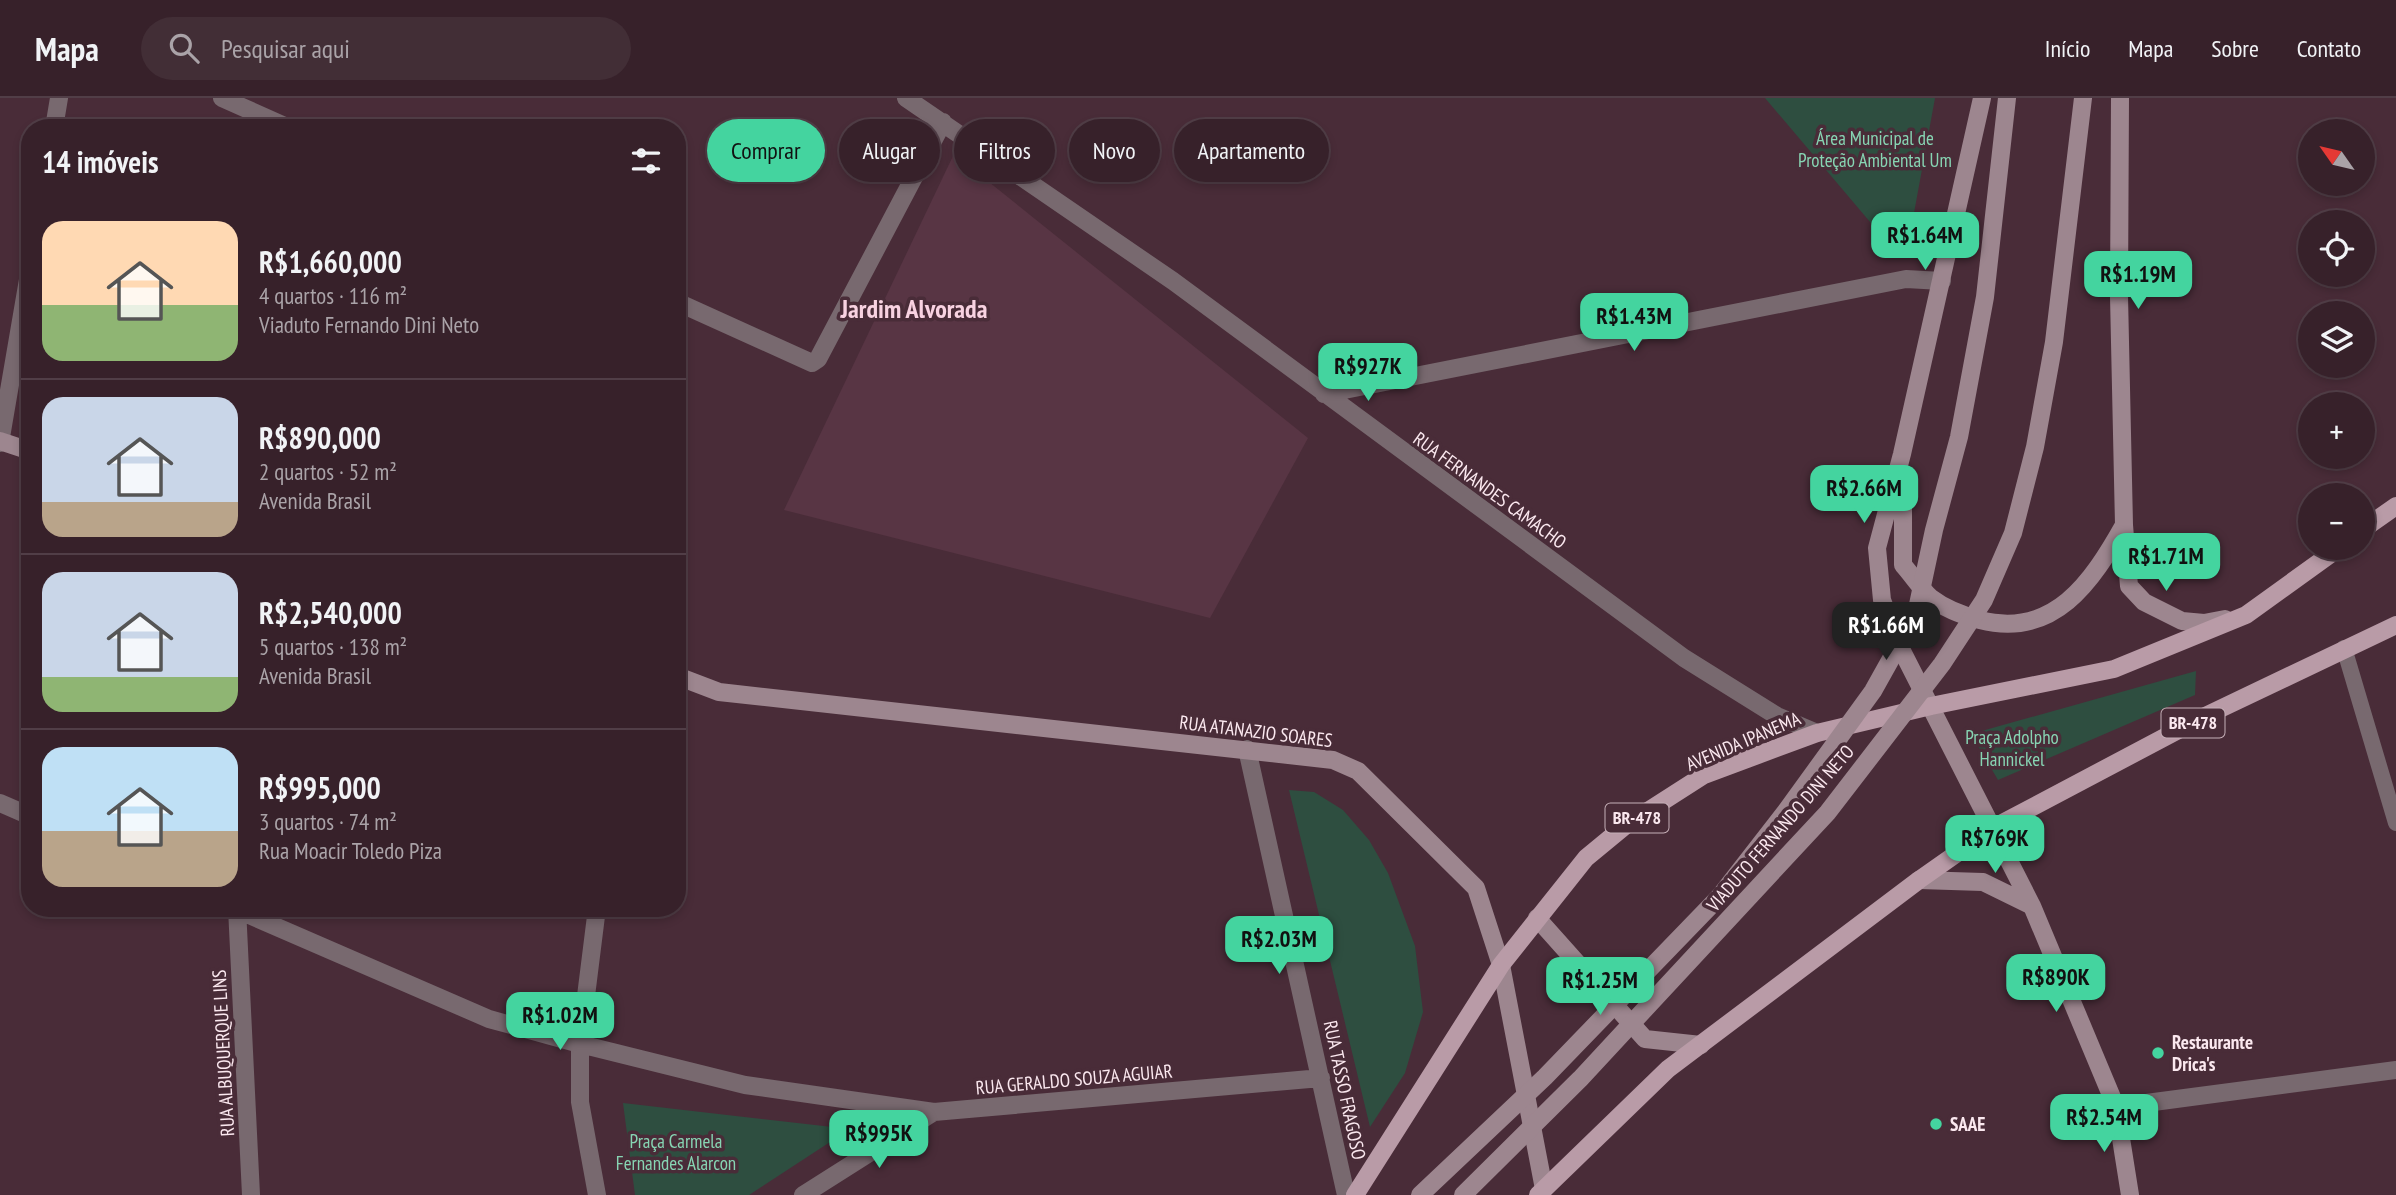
<!DOCTYPE html>
<html lang="pt">
<head>
<meta charset="utf-8">
<style>
	body { margin:0; font-family:"PT Sans Narrow",sans-serif; background:#422e36; color:#f1f3f6; height:100vh; display:flex; flex-direction:column; font-size:26px; white-space:nowrap }
	* { box-sizing:border-box; margin:0 }
	p { font-size:23px; color:#aaa3a8 }
	.icon { flex:none; width:38px; height:38px; fill:none; stroke:currentColor; stroke-width:2; stroke-linecap:round; stroke-linejoin:round }
	.map { position:relative; flex:1; overflow:hidden }
	.details { position:absolute; left:21px; top:21px; width:665px; height:798px; display:flex; flex-direction:column; background:#37212a; border-radius:28px; box-shadow:0 4px 10px #0003,0 0 0 2px #513e47 }
	.details>* { flex:none }
	.top-card { position:absolute; left:707px; top:21px; width:665px; height:63px; display:flex; gap:14px }
	.needle { width:46px; rotate:304deg }
	.controls { position:absolute; left:2298px; top:21px; display:grid; gap:14px }
	.controls a { display:grid; place-items:center; width:77px; height:77px; border-radius:50%; background:#37212a; box-shadow:0 4px 10px #0003,0 0 0 2px #513e47; font-size:35px }
	.price { position:absolute; translate:-50% -60px; padding:0 16px; border-radius:14px; background:#44d49f; color:#111; font-size:23px; line-height:46px; filter:drop-shadow(0 2px 4px #0008) }
	.price::after { content:''; position:absolute; left:50%; top:42px; width:21px; height:16px; margin-left:-10px; background:inherit; clip-path:polygon(0 0,100% 0,50% 100%) }
	.price.on { background:#222; color:#fff }
	ul { padding:0; list-style:none }
	li { display:flex; align-items:center; gap:21px; height:175px; padding:0 21px }
	li+li { border-top:2px solid #513e47 }
	li span { display:grid; place-items:center; flex:none; width:196px; height:140px; border-radius:21px; color:#555 }
	li>.icon { margin-inline-start:auto }
	span .icon { width:84px; height:84px; fill:#fffc; stroke-width:1 }
	li b { font-size:30px }
	h2 { display:flex; justify-content:space-between; align-items:center; height:84px; padding:0 21px; font-size:30px }
	.pill { padding:0 24px; border-radius:32px; background:#37212a; box-shadow:0 4px 10px #0003,0 0 0 2px #513e47; font-size:24px; line-height:63px }
	.pill.on { background:#44d49f; color:#111 }
	header { display:flex; align-items:center; gap:42px; box-sizing:border-box; height:98px; padding:0 35px; background:#37212a; border-bottom:2px solid #513e47 }
	header strong { font-size:33px }
	nav { display:flex; gap:38px; margin-inline-start:auto; font-size:24px }
	.search { width:490px; height:63px; background:#422e36; display:flex; align-items:center; gap:18px; box-sizing:border-box; padding:0 24px; border-radius:38px; color:#aaa3a8; font-size:26px }
	.map>svg:first-child { display:block }
</style>
</head>
<body>
<header>
<strong>Mapa</strong>
<div class="search"><svg class="icon" aria-label="search" viewBox="0 0 24 24"><circle cx="10" cy="10" r="6"/><path d="M15 15l6 6"/></svg>Pesquisar aqui</div>
<nav><a>Início</a><a>Mapa</a><a>Sobre</a><a>Contato</a></nav>
</header>
<div class="map">
<svg width="2396" height="1097" viewBox="0 0 2396 1097">
	<rect width="100%" height="100%" fill="#492c38"/>
	<path fill="#583544" d="M954,56L1308,340L1210,520L784,412Z"/>
	<path fill="#2e4e40" d="M1765,0H1935L1908,148L1887,144Z
		M2196,573L2195,597L1998,682L1971,636Z
		M1289,692L1314,694L1343,712L1369,742L1388,775L1415,848L1423,914L1405,975L1370,1029Z
		M623,1005L850,1031L749,1097H635Z"/>
	<g fill="none" stroke-linecap="round" stroke-linejoin="round">
		<path stroke="#78696f" stroke-width="16" d="M2344,550L2396,725"/>
		<path stroke="#78696f" stroke-width="18" d="M222,0L289,30
			M906,0L1173,183L1684,560L1777,618L1817,635
			M54,30L59,0
			M677,204L812,265L818,261L943,24
			M1324,296L1906,181L1942,183
			M0,345L30,170
			M1247,651L1346,1097
			M0,705L30,718
			M233,810L489,921L580,946L745,987L934,1014L1321,980
			M237,810L251,1097
			M2116,1009L2396,972
			M597,1097L580,1004V946L597,810
			M803,1097L934,1014"/>
		<path stroke="#9d868f" stroke-width="18" d="M1982,0L1902,356L1877,450L1882,502L1898,545L2032,808L2116,1009L2130,1097
			M2120,0L2119,198L2124,427L2129,488L2144,504L2182,523L2204,525L2225,521
			M0,343L30,353
			M1903,381V467C1912,477 1921,491 1931,500C1944,510 1965,518 1980,522C2054,541 2092,484 2124,427
			M677,578L719,594L1333,662L1358,673L1476,790L1501,867L1544,1091
			M1919,782L1983,784L2032,808
			M1537,820L1645,941L1701,947"/>
		<path stroke="#b99ba7" stroke-width="18" d="M2362,432L2396,408
			M1355,1097L1501,867L1586,760L1626,727L1704,677L1817,635L1931,608L2114,571L2246,517L2339,450
			M1538,1097L1668,971L1919,782L1993,730L2201,620L2396,527"/>
		<path stroke="#9d868f" stroke-width="18" d="M1420,1097L1545,979L1720,798L1786,713L1873,593L1916,516L1934,432L1959,339L1985,199L2007,0
			M1463,1097L1580,981L1828,714L1942,566L1984,502L2013,435L2035,349L2054,244L2083,0"/>
	</g>
	<g fill="#44d49f" stroke="#492c38" stroke-width="2.5">
		<circle cx="2158" cy="955" r="7"/>
		<circle cx="1936" cy="1026" r="7"/>
	</g>
	<g text-anchor="middle" stroke-width="7" stroke-linejoin="round" paint-order="stroke">
		<g fill="#492c38" stroke="#c6b0b8" stroke-width="2">
			<rect x="2161.5" y="610.5" width="63" height="29" rx="5"/>
			<rect x="1605.5" y="705.5" width="63" height="29" rx="5"/>
		</g>
		<g font-size="18" font-weight="bold" fill="#fbe8ef">
			<text x="2193" y="631">BR-478</text>
			<text x="1637" y="726">BR-478</text>
		</g>
		<g font-size="19" fill="#87d5b3" stroke="#492c38">
			<text x="1875" y="47">Área Municipal de<tspan x="1875" dy="22">Proteção Ambiental Um</tspan></text>
			<text x="2012" y="646">Praça Adolpho<tspan x="2012" dy="22">Hannickel</tspan></text>
			<text x="676" y="1050">Praça Carmela<tspan x="676" dy="22">Fernandes Alarcon</tspan></text>
		</g>
		<g font-size="19" fill="#fbe8ef" stroke="#492c38">
			<text transform="translate(1490 392) rotate(36)" y="7">RUA FERNANDES CAMACHO</text>
			<text transform="translate(1256 633) rotate(7)" y="7">RUA ATANAZIO SOARES</text>
			<text transform="translate(1743 643) rotate(-23)" y="7">AVENIDA IPANEMA</text>
			<text transform="translate(1780 730) rotate(-49)" y="7">VIADUTO FERNANDO DINI NETO</text>
			<text transform="translate(223 955) rotate(-93)" y="7">RUA ALBUQUERQUE LINS</text>
			<text transform="translate(1074 981) rotate(-5)" y="7">RUA GERALDO SOUZA AGUIAR</text>
			<text transform="translate(1345 992) rotate(78)" y="7">RUA TASSO FRAGOSO</text>
		</g>
		<g font-size="19" font-weight="bold" fill="#fbe8ef" stroke="#492c38" text-anchor="start">
			<text x="2172" y="951">Restaurante<tspan x="2172" dy="22">Drica's</tspan></text>
			<text x="1950" y="1033">SAAE</text>
		</g>
		<g font-size="26" font-weight="bold" fill="#f8d2e1" stroke="#492c38">
			<text x="914" y="220">Jardim Alvorada</text>
		</g>
	</g>
</svg>
<div class="controls">
<a><svg class="needle" viewBox="-14 -14 28 28"><path d="M0-13l5 13h-10z" fill="#e53935"/><path d="M0 13l5-13h-10z" fill="#aaa3a8"/></svg></a>
<a><svg class="icon" aria-label="locate" viewBox="0 0 24 24"><circle cx="12" cy="12" r="6"/><path d="M12 2v4M12 18v4M2 12h4M18 12h4"/></svg></a>
<a><svg class="icon" aria-label="layers" viewBox="0 0 24 24"><path d="M12 4l9 5-9 5-9-5zM3 14l9 5 9-5"/></svg></a>
<a>+</a>
<a>−</a>
</div>
<b class="price" style="left:1925px;top:174px">R$1.64M</b>
<b class="price" style="left:2138px;top:213px">R$1.19M</b>
<b class="price" style="left:1634px;top:255px">R$1.43M</b>
<b class="price" style="left:1368px;top:305px">R$927K</b>
<b class="price" style="left:1864px;top:427px">R$2.66M</b>
<b class="price" style="left:2166px;top:495px">R$1.71M</b>
<b class="price on" style="left:1886px;top:564px">R$1.66M</b>
<b class="price" style="left:1995px;top:777px">R$769K</b>
<b class="price" style="left:1279px;top:878px">R$2.03M</b>
<b class="price" style="left:2056px;top:916px">R$890K</b>
<b class="price" style="left:1600px;top:919px">R$1.25M</b>
<b class="price" style="left:560px;top:954px">R$1.02M</b>
<b class="price" style="left:2104px;top:1056px">R$2.54M</b>
<b class="price" style="left:879px;top:1072px">R$995K</b>
<div class="top-card">
<a class="pill on">Comprar</a>
<a class="pill">Alugar</a>
<a class="pill">Filtros</a>
<a class="pill">Novo</a>
<a class="pill">Apartamento</a>
</div>
<section class="details">
<h2>14 imóveis<svg class="icon" aria-label="filters" viewBox="0 0 24 24"><path d="M4 7h16M4 17h16"/><circle cx="9" cy="7" r="2"/><circle cx="15" cy="17" r="2"/></svg></h2>
<ul>
<li><span style="background:linear-gradient(#ffd9b3 60%,#8fb573 0)"><svg class="icon" aria-label="home" viewBox="0 0 24 24"><path d="M3 11l9-7 9 7M6 9v11h12V9"/></svg></span><div><b>R$1,660,000</b><p>4 quartos · 116 m²</p><p>Viaduto Fernando Dini Neto</p></div></li>
<li><span style="background:linear-gradient(#c9d6e8 75%,#b9a48a 0)"><svg class="icon" aria-label="home" viewBox="0 0 24 24"><path d="M3 11l9-7 9 7M6 9v11h12V9"/></svg></span><div><b>R$890,000</b><p>2 quartos · 52 m²</p><p>Avenida Brasil</p></div></li>
<li><span style="background:linear-gradient(#c9d6e8 75%,#8fb573 0)"><svg class="icon" aria-label="home" viewBox="0 0 24 24"><path d="M3 11l9-7 9 7M6 9v11h12V9"/></svg></span><div><b>R$2,540,000</b><p>5 quartos · 138 m²</p><p>Avenida Brasil</p></div></li>
<li><span style="background:linear-gradient(#bfe0f5 60%,#b9a48a 0)"><svg class="icon" aria-label="home" viewBox="0 0 24 24"><path d="M3 11l9-7 9 7M6 9v11h12V9"/></svg></span><div><b>R$995,000</b><p>3 quartos · 74 m²</p><p>Rua Moacir Toledo Piza</p></div></li>
</ul>
</section>
</div>
</body>
</html>
